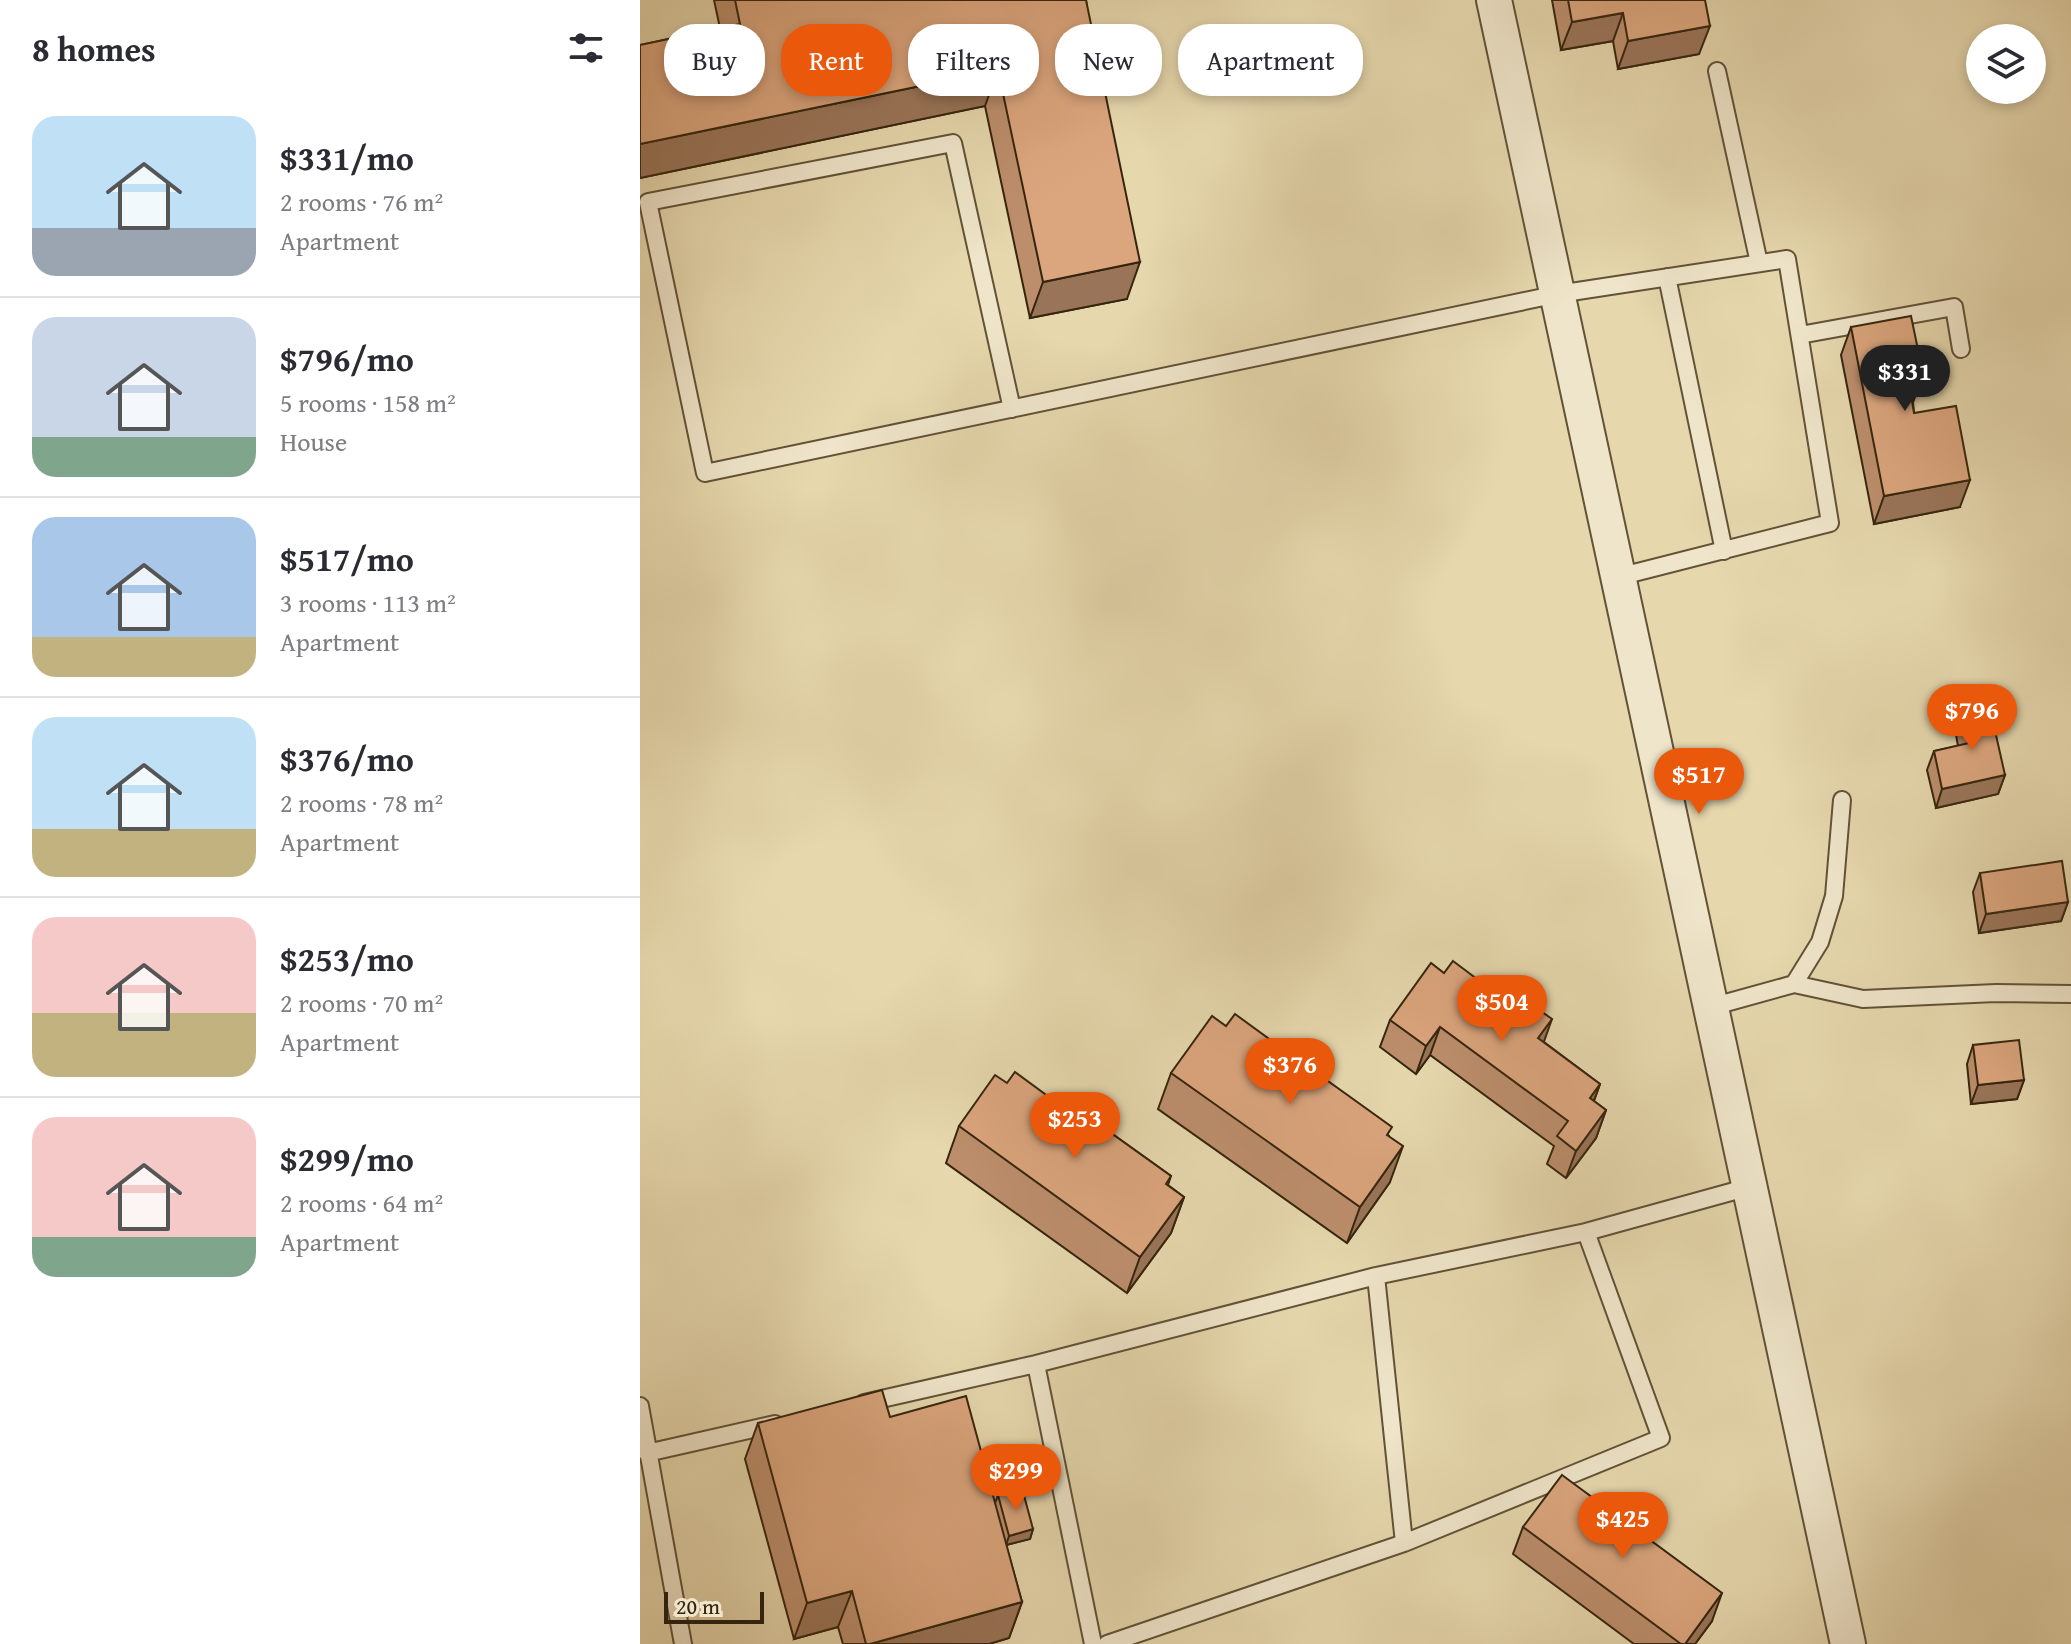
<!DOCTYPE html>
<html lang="en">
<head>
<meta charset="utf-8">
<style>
	body { margin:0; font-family:"Gentium Book Plus",serif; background:#f2f2f3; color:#2b2b33; height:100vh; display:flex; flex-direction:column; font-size:30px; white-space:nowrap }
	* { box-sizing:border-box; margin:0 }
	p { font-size:26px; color:#7c7c81 }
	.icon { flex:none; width:44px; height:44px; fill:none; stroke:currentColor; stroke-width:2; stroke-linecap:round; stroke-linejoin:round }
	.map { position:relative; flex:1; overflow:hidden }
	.panel { display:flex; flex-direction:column; background:#fff; width:640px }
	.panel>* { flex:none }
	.top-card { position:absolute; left:24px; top:24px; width:760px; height:72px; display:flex; gap:16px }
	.buttons { position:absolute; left:1326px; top:24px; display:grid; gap:16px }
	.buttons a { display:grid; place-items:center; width:80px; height:80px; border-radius:50%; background:#fff; box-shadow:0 4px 12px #0003; font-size:40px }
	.scale { position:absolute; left:24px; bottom:20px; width:100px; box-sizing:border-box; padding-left:8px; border:4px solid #36250e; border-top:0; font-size:22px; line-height:28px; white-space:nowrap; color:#36250e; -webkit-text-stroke:6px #efe5ca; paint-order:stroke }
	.price { position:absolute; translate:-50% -68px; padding:0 18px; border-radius:28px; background:#ea580c; color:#fff; font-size:26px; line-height:52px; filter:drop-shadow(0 2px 4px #0008) }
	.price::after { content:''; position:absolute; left:50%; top:48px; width:24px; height:18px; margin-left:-12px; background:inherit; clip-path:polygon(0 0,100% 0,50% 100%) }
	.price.on { background:#222; color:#fff }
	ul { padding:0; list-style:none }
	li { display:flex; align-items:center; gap:24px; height:200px; padding:0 32px }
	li+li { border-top:2px solid #e1e1e2 }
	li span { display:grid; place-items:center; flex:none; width:224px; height:160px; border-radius:24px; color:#555 }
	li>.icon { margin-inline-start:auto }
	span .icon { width:96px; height:96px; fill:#fffc; stroke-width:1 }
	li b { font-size:34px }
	h2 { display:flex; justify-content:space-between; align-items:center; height:96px; padding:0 32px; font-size:34px }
	.pill { padding:0 28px; border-radius:32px; background:#fff; box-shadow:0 4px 12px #0003; font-size:28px; line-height:72px }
	.pill.on { background:#ea580c; color:#fff }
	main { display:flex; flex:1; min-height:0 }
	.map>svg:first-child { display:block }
</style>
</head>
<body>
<main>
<section class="panel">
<h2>8 homes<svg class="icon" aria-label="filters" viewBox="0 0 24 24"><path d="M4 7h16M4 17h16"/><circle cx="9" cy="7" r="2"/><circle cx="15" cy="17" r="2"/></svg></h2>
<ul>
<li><span style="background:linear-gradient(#bfe0f5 70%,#9aa5b1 0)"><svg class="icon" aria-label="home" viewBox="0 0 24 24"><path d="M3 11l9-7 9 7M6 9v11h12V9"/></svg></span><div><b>$331/mo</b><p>2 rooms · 76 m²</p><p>Apartment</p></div></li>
<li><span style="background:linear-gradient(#c9d6e8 75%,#7fa58c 0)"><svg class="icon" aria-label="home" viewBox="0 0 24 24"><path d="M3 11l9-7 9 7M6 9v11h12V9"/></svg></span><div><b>$796/mo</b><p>5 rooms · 158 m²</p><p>House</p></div></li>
<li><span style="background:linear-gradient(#a9c7e8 75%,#c2b280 0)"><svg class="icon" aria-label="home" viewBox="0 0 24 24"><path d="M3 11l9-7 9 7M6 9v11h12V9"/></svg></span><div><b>$517/mo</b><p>3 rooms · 113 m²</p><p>Apartment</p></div></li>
<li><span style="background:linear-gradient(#bfe0f5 70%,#c2b280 0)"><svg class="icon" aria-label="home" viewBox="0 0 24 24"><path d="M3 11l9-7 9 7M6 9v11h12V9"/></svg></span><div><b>$376/mo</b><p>2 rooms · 78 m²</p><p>Apartment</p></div></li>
<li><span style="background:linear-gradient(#f6c9c9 60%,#c2b280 0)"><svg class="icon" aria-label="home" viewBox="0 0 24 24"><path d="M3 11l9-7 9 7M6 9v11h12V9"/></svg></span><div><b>$253/mo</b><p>2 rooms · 70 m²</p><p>Apartment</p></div></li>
<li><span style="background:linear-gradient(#f6c9c9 75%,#7fa58c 0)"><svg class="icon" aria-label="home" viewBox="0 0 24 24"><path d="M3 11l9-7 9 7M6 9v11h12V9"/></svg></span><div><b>$299/mo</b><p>2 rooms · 64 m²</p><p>Apartment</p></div></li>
</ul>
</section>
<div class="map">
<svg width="1431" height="1644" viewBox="0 0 1431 1644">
	<rect width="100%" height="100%" fill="#e6d7ad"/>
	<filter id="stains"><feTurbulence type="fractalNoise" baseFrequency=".0025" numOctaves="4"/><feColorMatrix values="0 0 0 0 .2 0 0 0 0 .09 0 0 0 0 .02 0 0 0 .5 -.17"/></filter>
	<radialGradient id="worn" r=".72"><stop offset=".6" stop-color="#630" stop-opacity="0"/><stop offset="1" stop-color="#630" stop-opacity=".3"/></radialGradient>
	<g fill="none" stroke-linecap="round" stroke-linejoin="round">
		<defs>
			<path id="service" d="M1077,71L1119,263
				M1027,277L1084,551
				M1160,335L1314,307L1321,349
				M372,409L313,143L8,202L65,473L918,294L1147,259L1190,523L978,577
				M1154,984L1223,999L1356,993L1431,994
				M1071,1007L1154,984L1180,942L1194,896L1202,800
				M736,1276L764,1543
				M396,1364L453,1644
				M224,1403L396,1364L736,1276L946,1232
				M0,1406L43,1644
				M7,1453L135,1424
				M467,1644L764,1543L1021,1438L946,1232L1109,1187"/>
			<path id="minor" d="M854,0L1208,1644"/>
		</defs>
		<use href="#service" stroke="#625236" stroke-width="20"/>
		<use href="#minor" stroke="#625236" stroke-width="38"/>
		<use href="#service" stroke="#efe5ca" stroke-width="16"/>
		<use href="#minor" stroke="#efe5ca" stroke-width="34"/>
	</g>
	<path fill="#bc8e6c" stroke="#36250e" stroke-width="2" d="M74,0H446L487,299L390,318L345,106L0,178V45L80,28Z
		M912,0H1065L1059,54L978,69L973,41L921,50Z
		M1211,327L1283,374L1273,402L1274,413L1320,507L1234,524L1201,355Z
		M1322,710L1365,775L1358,794L1296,808L1287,770L1294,751L1318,746L1315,729Z
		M1340,873L1428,902L1421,921L1339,933L1333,892Z
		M804,973L904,1042L960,1084L954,1101L966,1110L956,1138L926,1178L907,1164L914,1146L790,1055L776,1074L740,1047L750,1020Z
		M586,1026L658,1060L689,1064L684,1078L749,1136L750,1182L707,1243L518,1109L531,1073Z
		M1333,1045L1384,1080L1377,1099L1331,1104L1327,1064Z
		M367,1083L435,1116L472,1117L467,1130L531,1176L528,1185L544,1197L531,1233L487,1293L306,1163L319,1126Z
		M250,1417L355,1503L358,1495L393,1529L390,1539L366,1545L382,1602L369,1638L349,1644H203L198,1627L154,1639L105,1459L118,1423Z
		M883,1527L1072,1621L1055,1644H994L873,1554Z"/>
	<path fill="#997458" stroke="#36250e" stroke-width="2" d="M983,13L973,41L921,50L932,22Z
		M1070,26L1059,54L978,69L988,41Z
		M358,70L345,106L0,178V144Z
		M500,262L487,299L390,318L403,282Z
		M1283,374L1273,402L1268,377Z
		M1330,480L1320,507L1234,524L1244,496Z
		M1365,775L1358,794L1296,808L1302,789Z
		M1428,902L1421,921L1339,933L1346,914Z
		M912,1019L902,1047L898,1038Z
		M800,1027L790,1055L776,1074L786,1046Z
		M1384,1080L1377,1099L1331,1104L1338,1085Z
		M960,1084L950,1111V1098Z
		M966,1110L956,1138L926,1178L936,1151Z
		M763,1146L750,1182L707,1243L720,1207Z
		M544,1197L531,1233L487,1293L500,1257Z
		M393,1529L390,1539L366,1545L369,1536Z
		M212,1591L198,1627L154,1639L167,1603Z
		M1082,1593L1072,1621L1055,1644H1045Z
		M382,1602L369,1638L349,1644H230Z"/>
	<path fill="#dba57d" stroke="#36250e" stroke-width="2" d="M95,0H446L500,262L403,282L358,70L0,144V45L100,24Z
		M928,0H1065L1070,26L988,41L983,13L932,22Z
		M1271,316L1283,374L1268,377L1274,413L1316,406L1330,480L1244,496L1211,327Z
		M1349,704L1365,775L1302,789L1294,751L1329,743L1322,710Z
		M1422,861L1428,902L1346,914L1340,873Z
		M813,961L881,1012L888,1002L912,1019L898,1038L960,1084L950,1098L966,1110L936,1151L917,1136L928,1121L800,1027L786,1046L750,1020L791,963L804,973Z
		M595,1014L658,1060L666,1049L689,1064L681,1076L752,1127L747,1135L763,1146L720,1207L531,1073L572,1016L586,1026Z
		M1379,1040L1384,1080L1338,1085L1333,1045Z
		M375,1072L435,1116L447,1099L472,1117L464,1128L531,1176L526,1184L544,1197L500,1257L319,1126L355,1075L367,1083Z
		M242,1390L250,1417L326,1396L382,1602L230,1644H226L212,1591L167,1603L118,1423Z
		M922,1475L1082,1593L1045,1644H1041L883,1527Z
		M382,1488L393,1529L369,1536L358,1495Z"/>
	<rect width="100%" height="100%" filter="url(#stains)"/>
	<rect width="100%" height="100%" fill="url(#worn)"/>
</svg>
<div class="buttons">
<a><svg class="icon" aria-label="layers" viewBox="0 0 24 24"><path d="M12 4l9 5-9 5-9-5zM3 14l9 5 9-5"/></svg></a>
</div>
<div class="scale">20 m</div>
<b class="price on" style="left:1265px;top:413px">$331</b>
<b class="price" style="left:1332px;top:752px">$796</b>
<b class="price" style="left:1059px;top:816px">$517</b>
<b class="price" style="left:862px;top:1043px">$504</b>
<b class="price" style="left:650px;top:1106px">$376</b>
<b class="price" style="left:435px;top:1160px">$253</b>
<b class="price" style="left:376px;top:1512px">$299</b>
<b class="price" style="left:983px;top:1560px">$425</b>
<div class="top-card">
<a class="pill">Buy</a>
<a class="pill on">Rent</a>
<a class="pill">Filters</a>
<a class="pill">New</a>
<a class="pill">Apartment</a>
</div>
</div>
</main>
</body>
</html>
